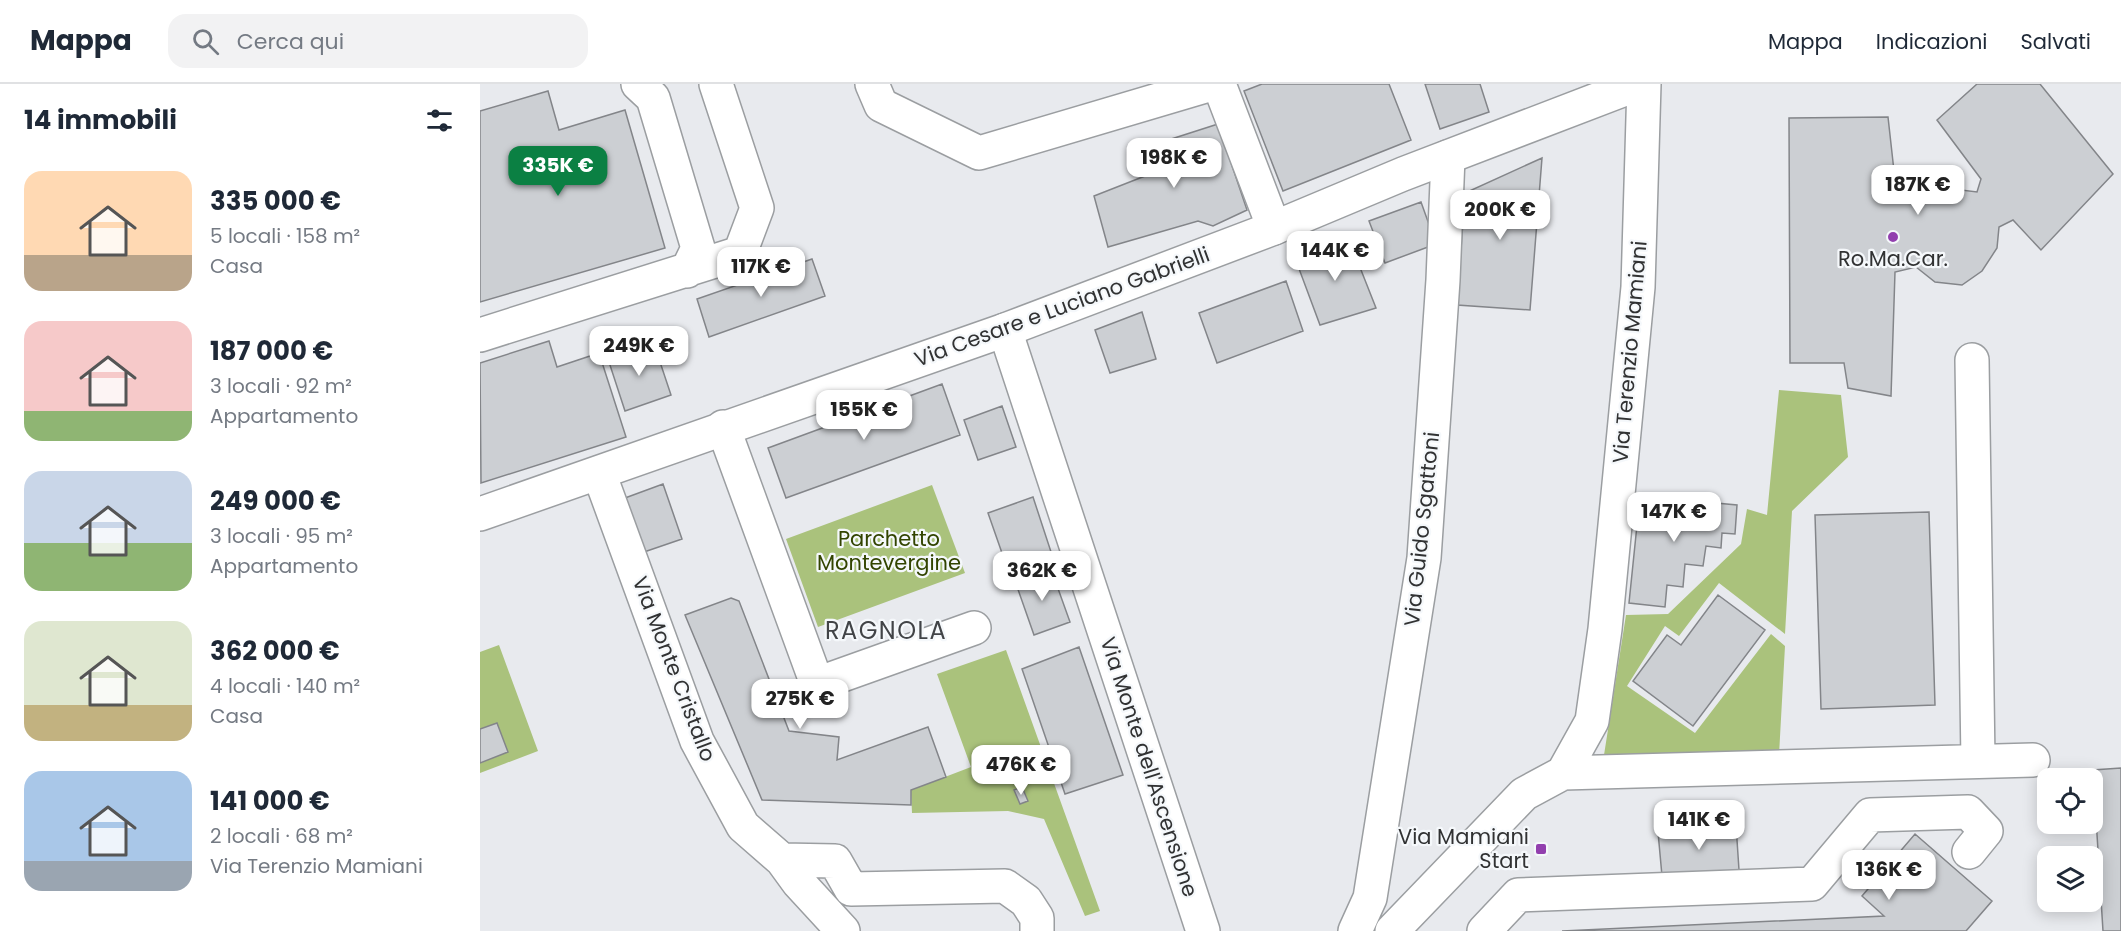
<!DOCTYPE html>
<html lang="it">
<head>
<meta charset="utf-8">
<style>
	body { margin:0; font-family:Poppins,sans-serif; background:#f2f2f3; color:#1f2937; height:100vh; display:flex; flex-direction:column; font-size:22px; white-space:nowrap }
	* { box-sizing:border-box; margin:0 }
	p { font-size:20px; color:#747a83 }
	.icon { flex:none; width:33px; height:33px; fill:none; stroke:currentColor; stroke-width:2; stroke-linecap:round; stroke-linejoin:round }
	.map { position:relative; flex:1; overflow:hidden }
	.side { display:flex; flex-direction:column; background:#fff; width:480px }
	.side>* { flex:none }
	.controls { position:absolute; left:1557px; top:684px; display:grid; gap:12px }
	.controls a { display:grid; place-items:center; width:66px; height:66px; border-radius:12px; background:#fff; box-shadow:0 3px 15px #0003; font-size:30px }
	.price { position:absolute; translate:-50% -51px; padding:0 14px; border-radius:12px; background:#fff; color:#222; font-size:20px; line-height:39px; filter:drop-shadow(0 2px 3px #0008) }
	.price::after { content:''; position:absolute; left:50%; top:36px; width:18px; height:14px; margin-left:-9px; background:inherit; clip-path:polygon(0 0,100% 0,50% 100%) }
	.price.current { background:#0b8043; color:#fff }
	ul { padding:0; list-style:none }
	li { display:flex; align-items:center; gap:18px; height:150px; padding:0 24px }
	li span { display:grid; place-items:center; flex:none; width:168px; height:120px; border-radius:18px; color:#555 }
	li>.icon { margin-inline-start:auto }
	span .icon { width:72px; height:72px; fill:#fffc; stroke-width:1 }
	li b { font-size:26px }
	h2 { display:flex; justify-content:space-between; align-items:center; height:72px; padding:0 24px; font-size:26px }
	header { display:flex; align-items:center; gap:36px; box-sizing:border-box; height:84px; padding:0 30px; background:#fff; border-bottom:2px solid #e0e1e3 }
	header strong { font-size:28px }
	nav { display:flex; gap:33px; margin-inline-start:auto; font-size:21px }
	.search { width:420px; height:54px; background:#f2f2f3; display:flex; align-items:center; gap:15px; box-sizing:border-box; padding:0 21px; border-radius:18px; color:#747a83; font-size:22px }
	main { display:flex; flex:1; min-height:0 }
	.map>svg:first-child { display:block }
</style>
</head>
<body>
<header>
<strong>Mappa</strong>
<div class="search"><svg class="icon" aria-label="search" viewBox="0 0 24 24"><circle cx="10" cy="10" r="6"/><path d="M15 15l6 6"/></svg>Cerca qui</div>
<nav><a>Mappa</a><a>Indicazioni</a><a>Salvati</a></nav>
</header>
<main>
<section class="side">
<h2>14 immobili<svg class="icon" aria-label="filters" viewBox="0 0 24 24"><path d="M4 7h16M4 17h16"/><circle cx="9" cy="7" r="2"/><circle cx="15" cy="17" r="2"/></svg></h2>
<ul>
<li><span style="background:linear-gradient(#ffd9b3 70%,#b9a48a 0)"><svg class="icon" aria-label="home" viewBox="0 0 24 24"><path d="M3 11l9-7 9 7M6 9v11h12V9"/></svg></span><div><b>335 000 €</b><p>5 locali · 158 m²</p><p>Casa</p></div></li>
<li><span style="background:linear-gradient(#f6c9c9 75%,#8fb573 0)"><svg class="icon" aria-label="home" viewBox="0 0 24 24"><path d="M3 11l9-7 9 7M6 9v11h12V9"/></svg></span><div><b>187 000 €</b><p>3 locali · 92 m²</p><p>Appartamento</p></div></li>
<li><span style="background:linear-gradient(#c9d6e8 60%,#8fb573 0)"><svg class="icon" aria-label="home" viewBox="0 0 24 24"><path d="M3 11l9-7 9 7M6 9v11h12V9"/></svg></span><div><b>249 000 €</b><p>3 locali · 95 m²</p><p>Appartamento</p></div></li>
<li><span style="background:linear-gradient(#dfe7d0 70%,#c2b280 0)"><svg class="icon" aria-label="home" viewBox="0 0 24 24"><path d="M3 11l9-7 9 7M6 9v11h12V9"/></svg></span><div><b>362 000 €</b><p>4 locali · 140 m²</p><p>Casa</p></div></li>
<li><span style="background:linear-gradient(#a9c7e8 75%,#9aa5b1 0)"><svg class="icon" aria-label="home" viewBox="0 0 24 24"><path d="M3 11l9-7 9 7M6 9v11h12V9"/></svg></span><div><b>141 000 €</b><p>2 locali · 68 m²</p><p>Via Terenzio Mamiani</p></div></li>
</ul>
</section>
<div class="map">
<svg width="1641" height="847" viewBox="0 0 1641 847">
	<rect width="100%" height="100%" fill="#e8eaee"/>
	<path fill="#aac27c" d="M1299,306L1361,311L1368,373L1312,427L1305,550L1239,499L1199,552L1185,542L1147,602L1215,649L1291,550L1305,562L1299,671H1124L1146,531L1188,530L1261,460L1267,425L1287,431Z
		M452,401L485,489L338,543L306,455Z
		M19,561L58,667L0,689V568Z
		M526,566L620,827L605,832L564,735L528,727L432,729L431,706L491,683L457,590Z"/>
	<path fill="#cccfd3" stroke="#838589" stroke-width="1.5" d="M782,0H909L931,56L803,107L764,7Z
		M945,0H1000L1009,28L960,45Z
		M1497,0H1560L1633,90L1561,166L1533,136L1519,143L1517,164L1502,187L1482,201L1455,198L1436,183L1415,188L1411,312L1368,304L1364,279H1310L1309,34L1408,33L1417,114L1442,121L1465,104L1497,108L1501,95L1457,36Z
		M68,7L79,46L145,26L185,164L0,218V27Z
		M738,40L767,126L733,142L718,137L628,163L614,112L665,92L657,66Z
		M1062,74L1050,226L977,221L985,109Z
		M941,118L956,160L905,179L889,137Z
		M868,153L896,224L840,241L815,174Z
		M332,175L345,212L229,253L217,215Z
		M806,197L823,247L737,279L719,229Z
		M662,228L676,275L630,289L615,246Z
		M69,257L77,283L119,269L146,353L1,399L0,279Z
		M174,260L191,311L145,327L128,275Z
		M462,300L480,351L306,414L288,364Z
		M522,322L536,363L498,376L484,336Z
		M183,400L202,455L164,468L145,414Z
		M1160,412L1257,421L1255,450L1242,449L1241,464L1226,462L1223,482L1205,480L1203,503L1187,501L1185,523L1149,519Z
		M553,413L573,474L529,489L508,429Z
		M1449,428L1455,621L1341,625L1335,431Z
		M571,485L590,538L554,551L535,497Z
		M1238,511L1285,546L1213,642L1153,597L1187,551L1201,561Z
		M251,514L259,517L309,647L359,653L357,676L448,643L466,693L431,706V721L282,716L205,531Z
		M599,563L643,691L585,710L542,585Z
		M17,639L28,668L0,679V645Z
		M1641,684V847H1623L1613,686Z
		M542,703L548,717L540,720L534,706Z
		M1256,741L1259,786L1182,792L1178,748Z
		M1435,750L1512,817L1486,847H1082L1404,832L1382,812Z"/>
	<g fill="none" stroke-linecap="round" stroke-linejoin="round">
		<defs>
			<path id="minor" d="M158,0L173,14L218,164L207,187
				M392,0L401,21L499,69L732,0
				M739,0L794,144
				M525,246L723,847
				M0,251L260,169L277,124L236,0
				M1492,276L1498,677
				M243,343L337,600L494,544
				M119,389L217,657L263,742L302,776L318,798L363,847
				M1083,689L1553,676
				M302,776L355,777L371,805L525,802L546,817L557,834V847
				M875,847L890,814L944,474L963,196L968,73
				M912,847L1044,710L1083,689L1112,637L1125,545L1158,203L1164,0
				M1004,847L1038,811L1332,800L1390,731L1488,728L1506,747L1489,768"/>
			<path id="major" d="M0,430L525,246L794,144L923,90L1158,0"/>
		</defs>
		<use href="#minor" stroke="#9b9ea1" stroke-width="36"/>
		<use href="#major" stroke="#9b9ea1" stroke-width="36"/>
		<use href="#minor" stroke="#fff" stroke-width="33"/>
		<use href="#major" stroke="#fff" stroke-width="33"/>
	</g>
	<g fill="#923fae" stroke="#f5f8fb" stroke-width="2">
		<circle cx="1413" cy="153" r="6"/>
		<rect x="1055" y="759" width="12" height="12" rx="3"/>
	</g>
	<g text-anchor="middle" stroke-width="4.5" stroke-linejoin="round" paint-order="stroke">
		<g font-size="21" fill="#313233" stroke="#f5f8fb">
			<text x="1413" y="182">Ro.Ma.Car.</text>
			<text x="1049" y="760" text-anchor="end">Via Mamiani<tspan x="1049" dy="24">Start</tspan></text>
		</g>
		<g font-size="21" fill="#313233" stroke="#f5f8fb">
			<text transform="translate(582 223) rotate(-20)" y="7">Via Cesare e Luciano Gabrielli</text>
			<text transform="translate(1150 268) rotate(-85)" y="7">Via Terenzio Mamiani</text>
			<text transform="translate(942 445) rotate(-84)" y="7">Via Guido Sgattoni</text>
			<text transform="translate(194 585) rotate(69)" y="7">Via Monte Cristallo</text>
			<text transform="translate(669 683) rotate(72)" y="7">Via Monte dell'Ascensione</text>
		</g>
		<g font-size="21" fill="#324400" stroke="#f5f8fb">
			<text x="409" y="462">Parchetto<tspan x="409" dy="24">Montevergine</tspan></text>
		</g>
		<g font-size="24" letter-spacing="1.5" fill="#424447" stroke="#f5f8fb">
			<text x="406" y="555">RAGNOLA</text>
		</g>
	</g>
</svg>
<div class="controls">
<a><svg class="icon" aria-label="locate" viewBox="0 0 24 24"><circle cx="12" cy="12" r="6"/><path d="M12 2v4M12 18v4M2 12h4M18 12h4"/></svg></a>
<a><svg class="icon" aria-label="layers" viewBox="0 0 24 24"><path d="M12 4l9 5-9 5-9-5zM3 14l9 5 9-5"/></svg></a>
</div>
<b class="price" style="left:694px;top:105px">198K €</b>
<b class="price current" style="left:78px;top:113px">335K €</b>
<b class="price" style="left:1438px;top:132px">187K €</b>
<b class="price" style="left:1020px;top:157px">200K €</b>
<b class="price" style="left:855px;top:198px">144K €</b>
<b class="price" style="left:281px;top:214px">117K €</b>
<b class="price" style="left:159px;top:293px">249K €</b>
<b class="price" style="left:384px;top:357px">155K €</b>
<b class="price" style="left:1194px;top:459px">147K €</b>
<b class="price" style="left:562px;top:518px">362K €</b>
<b class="price" style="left:320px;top:646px">275K €</b>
<b class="price" style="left:541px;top:712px">476K €</b>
<b class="price" style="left:1219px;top:767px">141K €</b>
<b class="price" style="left:1409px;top:817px">136K €</b>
</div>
</main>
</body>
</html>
